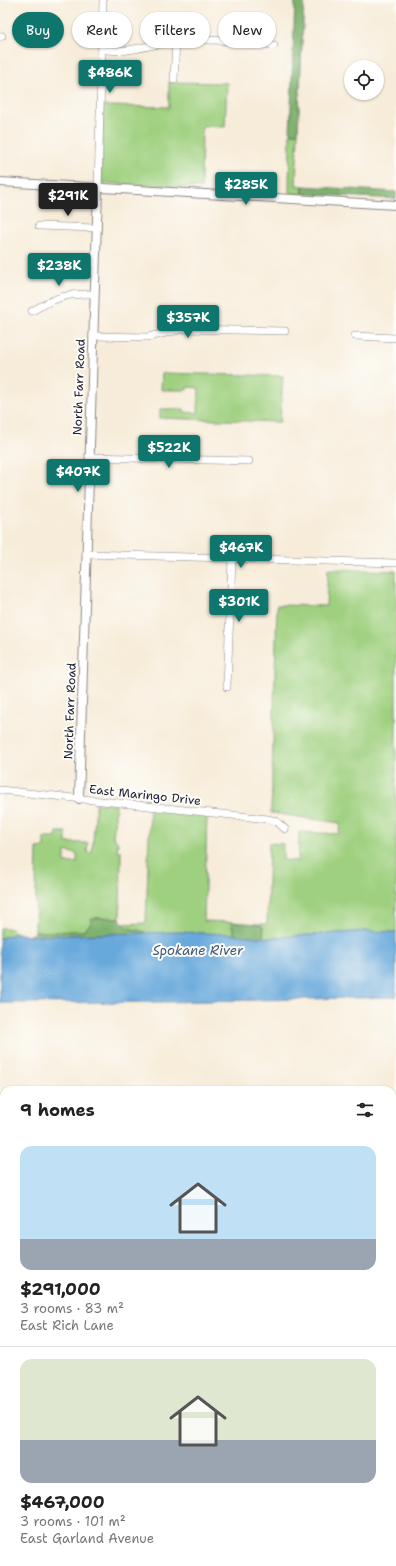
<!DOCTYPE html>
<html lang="en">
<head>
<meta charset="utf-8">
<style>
	body { margin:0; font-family:"Shantell Sans",sans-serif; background:#f2f2f2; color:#222; height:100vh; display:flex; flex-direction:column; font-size:15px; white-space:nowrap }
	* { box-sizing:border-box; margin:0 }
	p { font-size:13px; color:#767676 }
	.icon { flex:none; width:22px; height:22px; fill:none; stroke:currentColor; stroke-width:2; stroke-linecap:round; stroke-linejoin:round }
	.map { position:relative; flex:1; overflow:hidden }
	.sheet { position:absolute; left:0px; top:1086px; width:396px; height:480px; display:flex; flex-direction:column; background:#fff; border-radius:12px 12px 0 0; box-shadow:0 1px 3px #0004 }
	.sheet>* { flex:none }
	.banner { position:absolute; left:12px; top:12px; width:372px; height:36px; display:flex; gap:8px }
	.tools { position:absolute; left:344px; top:60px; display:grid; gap:8px }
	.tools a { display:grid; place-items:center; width:40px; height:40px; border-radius:50%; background:#fff; box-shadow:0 1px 3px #0004; font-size:20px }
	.price { position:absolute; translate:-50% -34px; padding:0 9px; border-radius:4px; background:#0f766e; color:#fff; font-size:13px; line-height:26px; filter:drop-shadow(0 1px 2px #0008) }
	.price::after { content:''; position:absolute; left:50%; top:24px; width:12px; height:9px; margin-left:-6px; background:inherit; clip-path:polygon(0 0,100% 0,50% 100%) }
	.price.active { background:#222; color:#fff }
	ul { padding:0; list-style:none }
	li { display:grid; align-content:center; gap:8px; height:212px; padding:0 20px }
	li+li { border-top:1px solid #e0e0e0 }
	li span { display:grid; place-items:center; height:124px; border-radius:12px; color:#555 }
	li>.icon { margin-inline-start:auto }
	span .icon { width:72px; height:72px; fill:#fffc; stroke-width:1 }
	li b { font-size:17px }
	h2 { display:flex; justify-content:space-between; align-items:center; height:48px; padding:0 20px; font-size:17px }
	.pill { padding:0 14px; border-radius:18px; background:#fff; box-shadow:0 1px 3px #0004; font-size:14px; line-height:36px }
	.pill.active { background:#0f766e; color:#fff }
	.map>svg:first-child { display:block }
</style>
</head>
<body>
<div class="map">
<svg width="396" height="1566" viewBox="0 0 396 1566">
	<rect width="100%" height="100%" fill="#fdfcf7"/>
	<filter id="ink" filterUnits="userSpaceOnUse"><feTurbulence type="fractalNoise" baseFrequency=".025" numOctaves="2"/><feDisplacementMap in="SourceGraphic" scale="8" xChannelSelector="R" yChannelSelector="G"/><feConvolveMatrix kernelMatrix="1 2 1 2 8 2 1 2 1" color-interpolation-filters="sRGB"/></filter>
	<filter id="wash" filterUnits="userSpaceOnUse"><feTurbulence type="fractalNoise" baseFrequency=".012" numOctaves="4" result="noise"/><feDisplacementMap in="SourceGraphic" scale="16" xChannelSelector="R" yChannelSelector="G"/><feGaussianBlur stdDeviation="0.9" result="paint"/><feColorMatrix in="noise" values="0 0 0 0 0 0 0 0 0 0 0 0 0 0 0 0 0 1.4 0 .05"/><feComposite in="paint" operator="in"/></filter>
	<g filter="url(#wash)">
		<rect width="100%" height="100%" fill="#f7ecd9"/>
		<path fill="#9fd07f" stroke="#60795d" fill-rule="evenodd" d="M169,82L227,83L225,127L202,126L201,188L101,183L103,106L169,107Z
			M290,133H298L296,185L303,186V194L289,193Z
			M162,373L283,376L280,422L160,418V409H184V412L198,413L199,388L187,387V390H161Z
			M328,569L396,571V932L367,931L264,938L263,927L259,924H267L269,843L283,844V860L298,861L299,832L339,834L340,823L271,813L277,605L326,606Z
			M96,803L116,805L113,837L118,843L117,851H121L120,918H91V923L84,931L35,932L37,848L44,847V838H56L57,832H66V843H88L87,852L92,853ZM65,851L77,854V863H65Z
			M150,808L207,815L204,921L231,922L235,935L179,932L146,933C138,928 128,931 122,924L146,923Z
			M0,928H8L18,933L0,938Z"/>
		<path fill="#7fb26e" stroke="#506a54" d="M295,0H304L298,133H290Z
			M303,186L396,192V199L303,194Z
			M91,918H120C125,934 135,926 146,933L28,936L35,932L84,931L91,923Z
			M231,922L259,924L263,927L264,938L235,935Z
			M170,1562H209L210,1566H171Z"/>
		<path fill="#68a9dc" stroke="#45668c" d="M367,931L396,932V997L166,1002L0,1003V938L18,933L28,936L179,932L232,934L267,938Z"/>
	</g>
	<g filter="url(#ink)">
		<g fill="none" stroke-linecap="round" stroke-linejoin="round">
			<defs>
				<path id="minor" d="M0,37L2,36
					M102,49C128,55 152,43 178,41C210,38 242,41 274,45
					M174,80L176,41
					M98,188L103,0
					M39,226L96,228
					M32,311C57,297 66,293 94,294
					M93,336L148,337L183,329L285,331
					M355,336L396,338
					M89,457L249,461
					M86,554L396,563
					M227,687L232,559
					M0,790L268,819L276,821L285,829
					M392,1149L396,1148
					M0,1220H4
					M0,1389H4
					M0,1528L4,1496
					M54,1566L58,1562"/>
				<path id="tertiary" d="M0,182L396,205
					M79,799L98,188
					M0,1288L4,1289
					M392,1345L396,1344"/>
				<path id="primary" d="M392,1559L396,1557
					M329,1566L344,1562
					M375,1566L386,1562"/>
			</defs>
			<use href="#minor" stroke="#8c878a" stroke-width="8"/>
			<use href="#tertiary" stroke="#8c878a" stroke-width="10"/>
			<use href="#primary" stroke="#8c878a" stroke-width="12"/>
			<use href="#minor" stroke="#fff" stroke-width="7"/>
			<use href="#tertiary" stroke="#fff" stroke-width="8"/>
			<use href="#primary" stroke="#f8bd89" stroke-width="11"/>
			<path stroke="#22223b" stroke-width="2" stroke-dasharray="6 3" stroke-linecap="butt" d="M0,1319L4,1321
				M230,1562L232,1566"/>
		</g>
	</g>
	<g text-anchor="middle" stroke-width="4" stroke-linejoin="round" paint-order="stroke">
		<g font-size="12" fill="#22223b" stroke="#fdfcf7">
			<text transform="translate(79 387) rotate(-88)" y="4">North Farr Road</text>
			<text transform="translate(70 711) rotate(-88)" y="4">North Farr Road</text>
			<text transform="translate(145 795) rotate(6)" y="4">East Maringo Drive</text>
		</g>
		<g font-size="13" font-style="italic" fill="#3e587b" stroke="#fdfcf7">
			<text x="198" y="955">Spokane River</text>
		</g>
	</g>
</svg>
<div class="tools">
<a><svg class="icon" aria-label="locate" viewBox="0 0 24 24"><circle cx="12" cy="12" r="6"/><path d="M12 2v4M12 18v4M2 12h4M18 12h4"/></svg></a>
</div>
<b class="price" style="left:110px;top:94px">$486K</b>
<b class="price" style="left:246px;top:206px">$285K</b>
<b class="price active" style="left:68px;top:217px">$291K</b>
<b class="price" style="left:59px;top:287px">$238K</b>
<b class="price" style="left:188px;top:339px">$357K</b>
<b class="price" style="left:169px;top:469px">$522K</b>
<b class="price" style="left:78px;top:493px">$407K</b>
<b class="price" style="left:241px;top:569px">$467K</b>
<b class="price" style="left:239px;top:623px">$301K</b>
<div class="banner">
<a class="pill active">Buy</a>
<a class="pill">Rent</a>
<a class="pill">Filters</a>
<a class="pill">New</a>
</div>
<section class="sheet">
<h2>9 homes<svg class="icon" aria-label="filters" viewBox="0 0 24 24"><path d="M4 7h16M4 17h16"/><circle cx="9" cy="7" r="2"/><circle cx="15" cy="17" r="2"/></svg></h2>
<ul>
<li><span style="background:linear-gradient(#bfe0f5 75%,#9aa5b1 0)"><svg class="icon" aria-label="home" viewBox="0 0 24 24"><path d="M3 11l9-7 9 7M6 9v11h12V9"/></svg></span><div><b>$291,000</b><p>3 rooms · 83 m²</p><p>East Rich Lane</p></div></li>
<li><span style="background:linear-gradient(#dfe7d0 65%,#9aa5b1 0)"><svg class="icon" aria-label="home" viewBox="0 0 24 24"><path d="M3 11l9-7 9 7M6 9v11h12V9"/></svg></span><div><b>$467,000</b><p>3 rooms · 101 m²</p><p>East Garland Avenue</p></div></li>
</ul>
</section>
</div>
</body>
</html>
